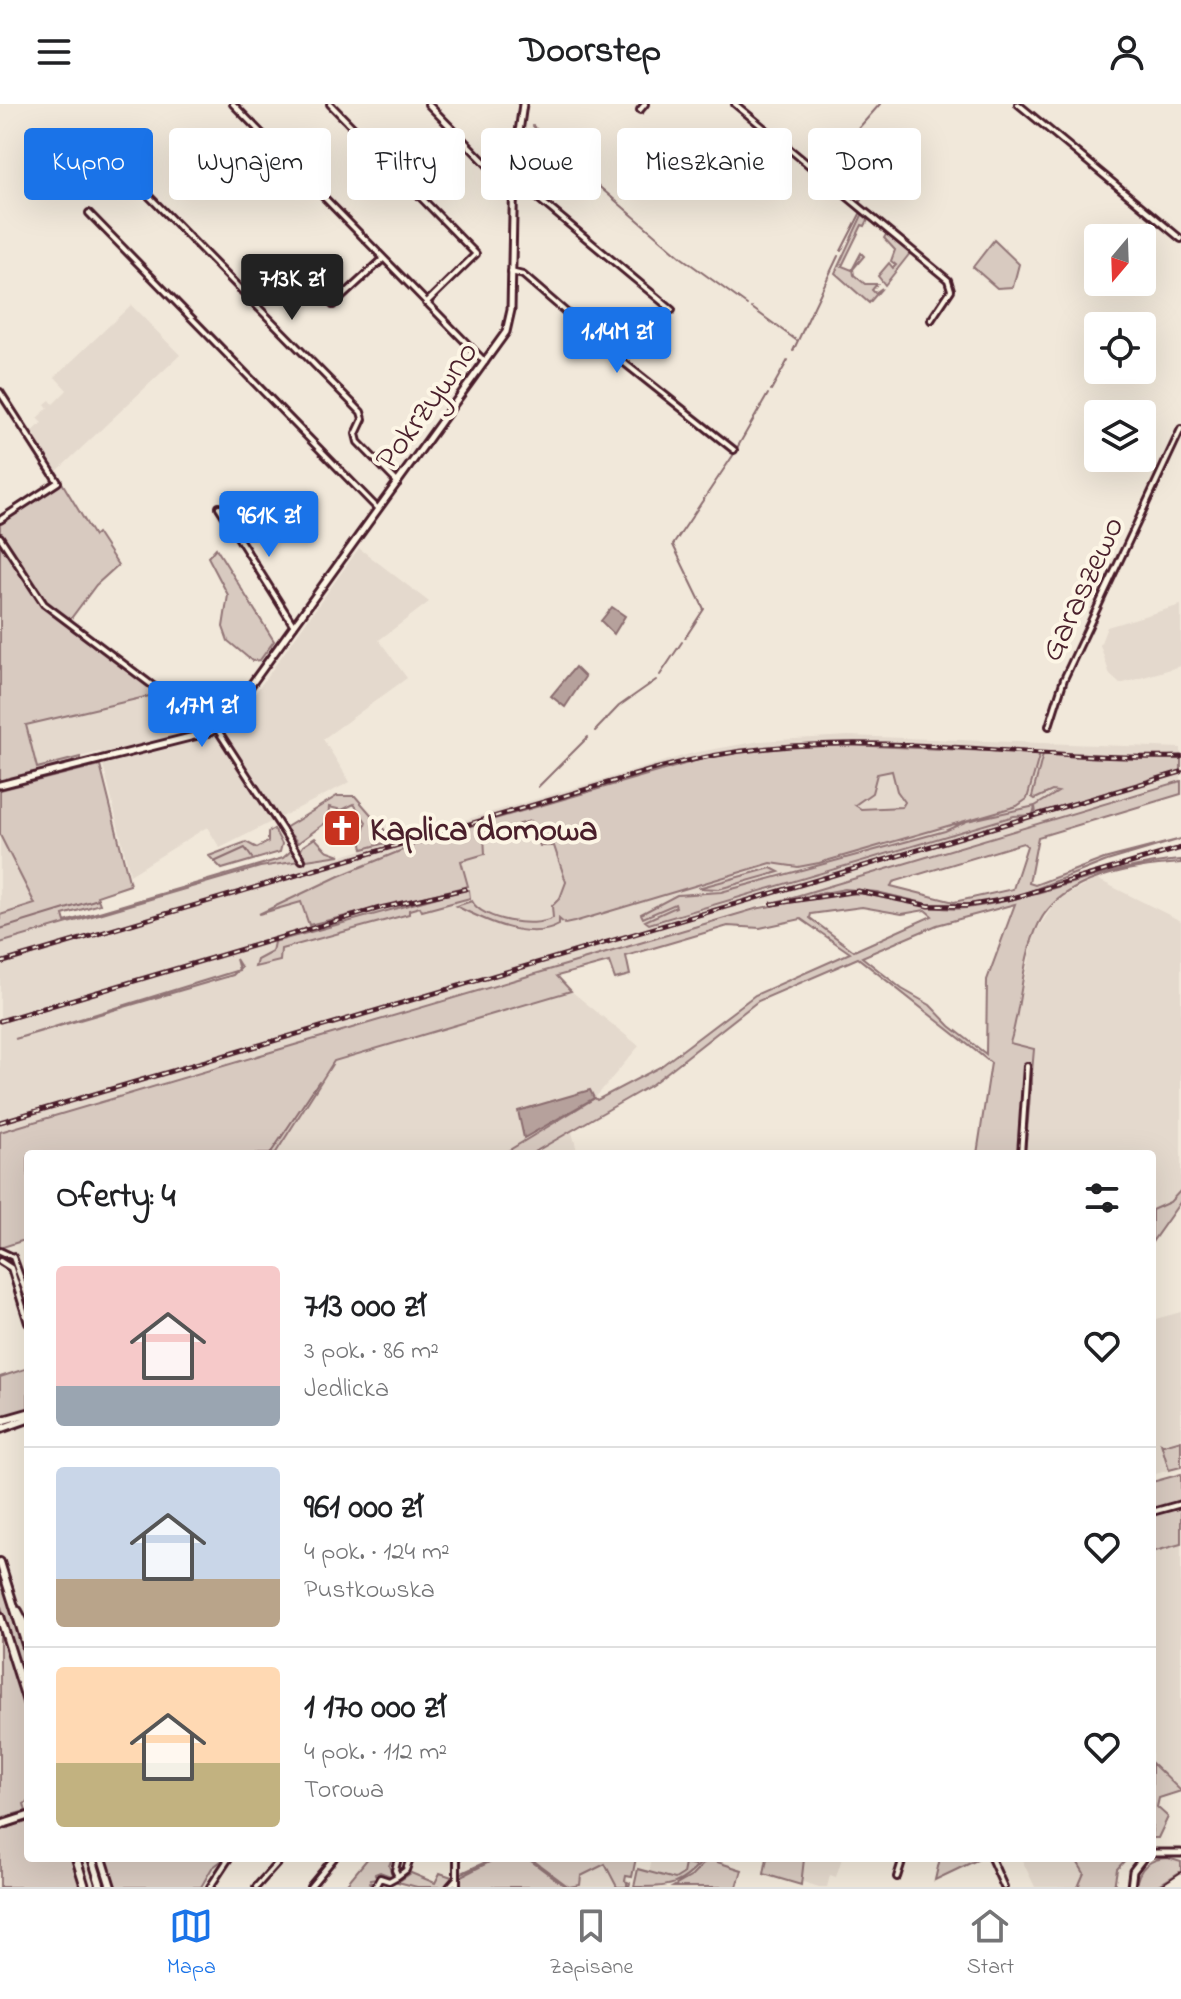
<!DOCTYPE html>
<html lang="pl">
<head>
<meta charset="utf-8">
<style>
	body { margin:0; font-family:"Indie Flower",sans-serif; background:#f6f6f6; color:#202124; height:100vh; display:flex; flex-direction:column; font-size:30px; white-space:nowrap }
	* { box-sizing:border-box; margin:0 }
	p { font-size:26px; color:#757577 }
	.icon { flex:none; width:44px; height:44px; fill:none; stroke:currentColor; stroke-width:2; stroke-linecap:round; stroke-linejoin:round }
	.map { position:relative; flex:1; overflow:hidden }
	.sheet { position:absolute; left:24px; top:1046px; width:1132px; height:712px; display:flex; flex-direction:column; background:#fff; border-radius:8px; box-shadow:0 8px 32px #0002 }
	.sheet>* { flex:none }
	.hud { position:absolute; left:24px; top:24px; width:1134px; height:72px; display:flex; gap:16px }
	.needle { width:52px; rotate:199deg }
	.buttons { position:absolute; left:1084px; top:120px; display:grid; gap:16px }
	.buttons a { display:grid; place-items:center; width:72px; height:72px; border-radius:8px; background:#fff; box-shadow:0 8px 32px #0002; font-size:40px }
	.price { position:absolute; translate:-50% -68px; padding:0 18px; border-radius:8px; background:#1a73e8; color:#fff; font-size:26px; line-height:52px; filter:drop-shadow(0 2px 4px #0008) }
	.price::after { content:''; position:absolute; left:50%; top:48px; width:24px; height:18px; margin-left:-12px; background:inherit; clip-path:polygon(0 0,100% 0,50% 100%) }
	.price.selected { background:#222; color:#fff }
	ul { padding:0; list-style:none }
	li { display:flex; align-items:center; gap:24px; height:200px; padding:0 32px }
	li+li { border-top:2px solid #e0e0e0 }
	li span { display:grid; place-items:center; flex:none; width:224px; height:160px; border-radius:8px; color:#555 }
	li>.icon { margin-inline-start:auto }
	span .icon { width:96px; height:96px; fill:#fffc; stroke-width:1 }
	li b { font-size:34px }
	h2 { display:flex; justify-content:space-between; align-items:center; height:96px; padding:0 32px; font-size:34px }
	.tag { padding:0 28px; border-radius:8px; background:#fff; box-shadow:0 8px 32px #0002; font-size:28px; line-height:72px }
	.tag.selected { background:#1a73e8; color:#fff }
	header { display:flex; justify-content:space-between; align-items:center; height:104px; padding:0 32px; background:#fff; font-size:36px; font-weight:800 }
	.menu { display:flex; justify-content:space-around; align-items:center; height:112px; border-top:2px solid #e0e0e0; background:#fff; font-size:22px; color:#757577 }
	.menu a { display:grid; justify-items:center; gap:4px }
	.menu .selected { color:#1a73e8 }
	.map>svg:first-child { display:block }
</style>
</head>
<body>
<header><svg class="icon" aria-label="menu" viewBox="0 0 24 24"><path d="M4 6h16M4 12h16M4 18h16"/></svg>Doorstep<svg class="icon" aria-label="person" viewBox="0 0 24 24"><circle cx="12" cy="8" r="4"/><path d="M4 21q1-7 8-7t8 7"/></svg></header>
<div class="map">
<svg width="1181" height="1783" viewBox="0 0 1181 1783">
	<rect width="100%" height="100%" fill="#f1e8da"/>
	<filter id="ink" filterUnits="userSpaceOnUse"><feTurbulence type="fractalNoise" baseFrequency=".0125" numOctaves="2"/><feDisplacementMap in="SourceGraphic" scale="16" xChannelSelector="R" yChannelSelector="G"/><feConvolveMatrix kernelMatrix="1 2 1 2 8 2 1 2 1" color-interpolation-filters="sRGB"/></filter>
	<g filter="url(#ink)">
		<path fill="#e4d9cd" d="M131,201L180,251L56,368L31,329L42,319L37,314L48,304L45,300L50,296L53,300L67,286L55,273Z
			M359,444L429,498L379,536L407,574L323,635L350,678L220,744L207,723L130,771L100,648L37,664L0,533L26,621L153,589L221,637Z
			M1181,501V562L1120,580L1110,571L1100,541L1107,523Z
			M848,632L1181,644V677L0,1028V838L260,763L342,752L693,649L760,637Z
			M0,728L35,800L0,810Z
			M1097,775L1181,817V1086L1170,1098L1152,1106V1050H1025L1034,945L1010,940L1035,829L1057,796Z
			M571,887L639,942L595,994L503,1050H275L334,957Z
			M572,1028L578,1050H531L554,1036Z
			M1181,1208V1363L1152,1371V1216Z
			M1181,1440V1687L1152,1659V1448Z
			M591,1754H614L622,1783H570Z
			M652,1754H699L689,1770L676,1776L649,1769Z
			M768,1754H842L836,1773L830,1771L827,1783H819L800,1777L798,1781Z
			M1021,1754H1075L1093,1777L1079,1783H1035Z"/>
		<path fill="#d8cac0" stroke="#917476" stroke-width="2" fill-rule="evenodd" d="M863,109L869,114L865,122L862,121L842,162L852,166L861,149L864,152L853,165L854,171L865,180H877L872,186L875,189L882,184L869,199L835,169Z
			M887,129L911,148L885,181L878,172L889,159L893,164L896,161L891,157L895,146L884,134Z
			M994,136L1019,160L1013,183L997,184L973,163Z
			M61,377L94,432L97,429L118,461L96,481L69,517L40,492L0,430V419L56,383Z
			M0,436L42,500L158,590L26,621L37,664L80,653V656L0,678Z
			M216,444L274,537L260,556L252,557L228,537L223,523L228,491L208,453Z
			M822,640L1040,649L1027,695L1017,702L819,759L798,763L771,759L574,818L565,820L559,815V821C529,838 484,816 456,802L472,797C481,816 534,825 553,814L552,802L560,794L566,778L554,742H540L530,717L484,731L485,750L461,757L468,782L309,821L301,798L259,810L339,772L439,731L702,655L761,644ZM892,667L897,687L905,698L902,703L861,705L855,701L872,689L877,670Z
			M1043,650L1181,655V667L1036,710L1035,702L1033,711L1014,712L649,820L645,817L676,803L675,800L643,814L641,810L677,791L721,788L945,727L967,717L1035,702L1058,688L1052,687L1035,695L1032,693Z
			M100,661L130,781L97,792L100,800L63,811L65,818L283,754L291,747L298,751L303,742L315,734L326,746L340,751L260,763L0,839V811L35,800L0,731V686Z
			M1181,677V690L1038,733L1029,779L1035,781L1104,755L1181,735L1107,757L1023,790L975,800H928L877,788L845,785L776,798ZM1023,739L1027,742L1013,785L954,798L891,782L893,778Z
			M337,692H355L387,729L389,738L363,745L361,736L366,718L354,700L342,706L329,703L328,717L298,739L285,724Z
			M274,725L282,740L280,748L222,765L209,752L246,738L257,744L268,738V728Z
			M1181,756V759C1135,762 1062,773 1039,819C1021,855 1022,901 1010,939L1034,945L1025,1050H977L991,959L858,854L758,897L651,981L531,1050H503L595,994L597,996L660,963L755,891L850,849L801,815L760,824L728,822L626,852L630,871L615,875L609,858L557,872L571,887L334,957L275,1050H28V1135L0,1144V1028L755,805C791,799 827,787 864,790C899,793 930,808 966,804C1040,795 1107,761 1181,756ZM1015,800L987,876L986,950L950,922L930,901L902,885L862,853L937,821ZM862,803L902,810L925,806L932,812L854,847L810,814L811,810Z
			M771,764L779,768L719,785L698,784Z
			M463,786H469L470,794L422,807L420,803L409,806V810L281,845L280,857L255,863L257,856L272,848L274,838Z
			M236,855L241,863L233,871L15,935L239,866Z
			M1181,1086V1097L1152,1138V1106L1170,1098Z
			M28,1264V1307L0,1315V1273Z
			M1181,1336V1363L1169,1366L1161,1339L1164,1341Z
			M1181,1370V1396L1152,1406V1378Z
			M1181,1402V1440L1152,1448V1410Z
			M0,1470L28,1560V1588L0,1499Z
			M0,1524L28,1613V1698L24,1700L26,1707L0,1714Z
			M1152,1659L1181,1687L1159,1694L1157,1703L1168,1713L1158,1734H1152Z
			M28,1715V1754H72L81,1783H0V1723Z
			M105,1754H225L212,1764L201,1783H114Z
			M368,1754H392L389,1762L393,1773L380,1768L375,1770L377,1774L371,1775L369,1783H344Z
			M494,1754H527L566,1783H459L460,1773L491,1757L462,1769Z
			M530,1754H636L632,1773L626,1772L625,1777L630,1779L629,1783L627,1780V1783H617L605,1760L581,1772L580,1781L569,1783Z
			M697,1754H705C681,1783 670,1783 634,1783L638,1765L675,1775L683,1770L685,1760L695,1762Z
			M767,1754L804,1755L801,1781L764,1770Z
			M940,1754H981L935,1776Z
			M1075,1754H1127L1117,1765L1114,1783H1078L1084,1769Z
			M1168,1754L1181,1758V1767L1156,1783H1136C1138,1764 1150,1754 1168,1754Z
			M708,1755L742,1766L737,1783H673L692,1772Z
			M411,1769L435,1779L440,1769L455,1774L447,1783H417L398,1778Z"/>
		<path fill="#b6a19c" stroke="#8b6d6f" stroke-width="2" d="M612,503L625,512L614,530L601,517Z
			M575,563L585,573L565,603L551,592Z
			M590,986L594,994L524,1034L518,1007Z"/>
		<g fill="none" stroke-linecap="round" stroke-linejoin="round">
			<path stroke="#8b6d6f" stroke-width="2" d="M533,22L590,75
				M595,79L682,154L747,201
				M861,99L857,26L880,0
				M841,147L861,108
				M752,204L796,236
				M793,247L838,152
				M771,286L788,256
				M737,344L768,290
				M685,534L704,505L673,441L734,350
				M660,571L682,538
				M595,627L619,602L656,576
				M538,683L588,633
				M214,758L245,744L252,754
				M0,825L98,795
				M270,1050L319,977"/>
			<defs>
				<path id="minor" d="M233,0L485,258
					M330,0L476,150L426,199
					M428,0L504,78L522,81L672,206
					M735,0L948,176L951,186L931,216
					M1018,0L1181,135
					M640,6L645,0
					M141,84L361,308L363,315L356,330L358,338L398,379
					M89,109L378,405
					M511,168L523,171L627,261L734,346
					M333,201L383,155
					M0,288L58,378L0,416
					M219,403L294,522
					M0,433L44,500L181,603L196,631
					M1049,622L1064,575L1181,325
					M217,625L302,756
					M1021,1050L1027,962
					M0,1147L13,1153L28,1194
					M0,1157L11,1164L28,1219
					M1152,1408L1181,1400
					M457,1754V1783
					M991,1754L1004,1783
					M398,1772L406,1766L410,1754
					M897,1773L903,1754
					M210,1783L229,1754
					M256,1783L282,1754
					M310,1783L334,1754
					M375,1783L380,1774L389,1777L398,1772L395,1766L398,1754
					M449,1783L456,1775"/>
				<path id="tertiary" d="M0,681L210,628L222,621L506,228L511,206L514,63L523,0
					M1152,1749H1181
					M1131,1783L1133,1767L1143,1754"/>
				<path id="secondary" d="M0,1317L28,1309
					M0,1325L28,1315
					M0,1458L28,1547
					M18,1507L28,1526
					M0,1512L28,1601
					M0,1721L28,1712
					M76,1754L85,1783
					M92,1754L101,1783
					M102,1754L111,1783"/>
			</defs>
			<use href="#minor" stroke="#4a1f2b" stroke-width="10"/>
			<use href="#tertiary" stroke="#4a1f2b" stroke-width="11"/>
			<use href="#secondary" stroke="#4a1f2b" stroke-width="12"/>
			<use href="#minor" stroke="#fcf5e5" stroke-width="4"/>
			<use href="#tertiary" stroke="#fcf5e5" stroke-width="5"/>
			<use href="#secondary" stroke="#fcf5e5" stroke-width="6"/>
			<path stroke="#4a1f2b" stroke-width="2" d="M1158,1783L1181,1768"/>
			<defs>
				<path id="rail" d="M772,800L858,787L929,802H966L1012,794L1181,744
					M0,859L655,665C835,614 1000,657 1181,653
					M0,917L380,804L465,785
					M0,1018L1181,668"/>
			</defs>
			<use href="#rail" stroke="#4a1f2b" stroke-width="5"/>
			<use href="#rail" stroke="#fcf5e5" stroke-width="2" stroke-dasharray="6" stroke-linecap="butt"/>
		</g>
	</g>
	<defs>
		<symbol id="church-square" viewBox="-11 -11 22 22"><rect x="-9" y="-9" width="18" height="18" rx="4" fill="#c8321e" stroke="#fcf5e5"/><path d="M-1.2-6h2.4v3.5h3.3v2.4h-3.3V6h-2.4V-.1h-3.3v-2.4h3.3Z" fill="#fff"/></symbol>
	</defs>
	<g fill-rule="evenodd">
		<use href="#church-square" x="320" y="702" width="44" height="44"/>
	</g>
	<g text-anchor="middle" stroke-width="8" stroke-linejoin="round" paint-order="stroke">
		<g font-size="34" fill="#4a1f2b" stroke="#fcf5e5">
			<text transform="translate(425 300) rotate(-54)" y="12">Pokrzywno</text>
			<text transform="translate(1080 484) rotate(-65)" y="12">Garaszewo</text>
		</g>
		<g font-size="34" font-weight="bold" fill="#4a1f2b" stroke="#fcf5e5" text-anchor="start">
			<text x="370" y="736">Kaplica domowa</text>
		</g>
	</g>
</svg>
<div class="buttons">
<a><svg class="needle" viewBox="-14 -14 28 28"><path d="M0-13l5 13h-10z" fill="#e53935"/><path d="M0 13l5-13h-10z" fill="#757577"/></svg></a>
<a><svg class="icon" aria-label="locate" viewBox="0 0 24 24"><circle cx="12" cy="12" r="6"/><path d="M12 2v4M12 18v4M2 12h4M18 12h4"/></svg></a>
<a><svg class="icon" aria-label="layers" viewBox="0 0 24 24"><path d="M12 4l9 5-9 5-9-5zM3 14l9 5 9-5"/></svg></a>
</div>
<b class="price selected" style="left:292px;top:218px">713K zł</b>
<b class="price" style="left:617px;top:271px">1.14M zł</b>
<b class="price" style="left:269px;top:455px">961K zł</b>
<b class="price" style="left:202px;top:645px">1.17M zł</b>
<div class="hud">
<a class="tag selected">Kupno</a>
<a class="tag">Wynajem</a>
<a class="tag">Filtry</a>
<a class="tag">Nowe</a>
<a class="tag">Mieszkanie</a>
<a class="tag">Dom</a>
</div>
<section class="sheet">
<h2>Oferty: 4<svg class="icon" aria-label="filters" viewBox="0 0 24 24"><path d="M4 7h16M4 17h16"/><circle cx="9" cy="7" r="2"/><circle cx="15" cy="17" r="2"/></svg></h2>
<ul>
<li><span style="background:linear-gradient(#f6c9c9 75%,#9aa5b1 0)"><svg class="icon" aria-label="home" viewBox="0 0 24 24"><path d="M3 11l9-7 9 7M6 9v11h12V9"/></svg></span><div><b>713 000 zł</b><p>3 pok. · 86 m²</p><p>Jedlicka</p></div><svg class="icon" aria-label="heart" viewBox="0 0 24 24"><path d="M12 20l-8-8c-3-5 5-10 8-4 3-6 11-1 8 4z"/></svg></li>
<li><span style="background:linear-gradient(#c9d6e8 70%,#b9a48a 0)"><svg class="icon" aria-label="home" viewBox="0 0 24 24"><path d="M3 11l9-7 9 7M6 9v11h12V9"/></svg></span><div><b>961 000 zł</b><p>4 pok. · 124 m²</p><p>Pustkowska</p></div><svg class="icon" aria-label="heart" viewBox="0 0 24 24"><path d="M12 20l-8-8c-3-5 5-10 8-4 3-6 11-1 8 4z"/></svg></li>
<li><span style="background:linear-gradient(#ffd9b3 60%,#c2b280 0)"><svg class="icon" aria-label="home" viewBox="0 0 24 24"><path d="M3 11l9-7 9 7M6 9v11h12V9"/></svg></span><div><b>1 170 000 zł</b><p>4 pok. · 112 m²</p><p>Torowa</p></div><svg class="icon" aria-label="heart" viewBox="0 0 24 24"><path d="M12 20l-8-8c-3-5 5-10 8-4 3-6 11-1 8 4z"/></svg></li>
</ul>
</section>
</div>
<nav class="menu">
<a class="selected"><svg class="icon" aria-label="map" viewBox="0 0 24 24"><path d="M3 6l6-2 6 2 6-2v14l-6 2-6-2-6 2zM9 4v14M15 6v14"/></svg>Mapa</a>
<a><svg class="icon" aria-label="saved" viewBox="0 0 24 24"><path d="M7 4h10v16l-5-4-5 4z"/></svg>Zapisane</a>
<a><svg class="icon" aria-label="home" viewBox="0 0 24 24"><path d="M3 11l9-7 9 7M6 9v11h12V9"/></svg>Start</a>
</nav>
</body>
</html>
